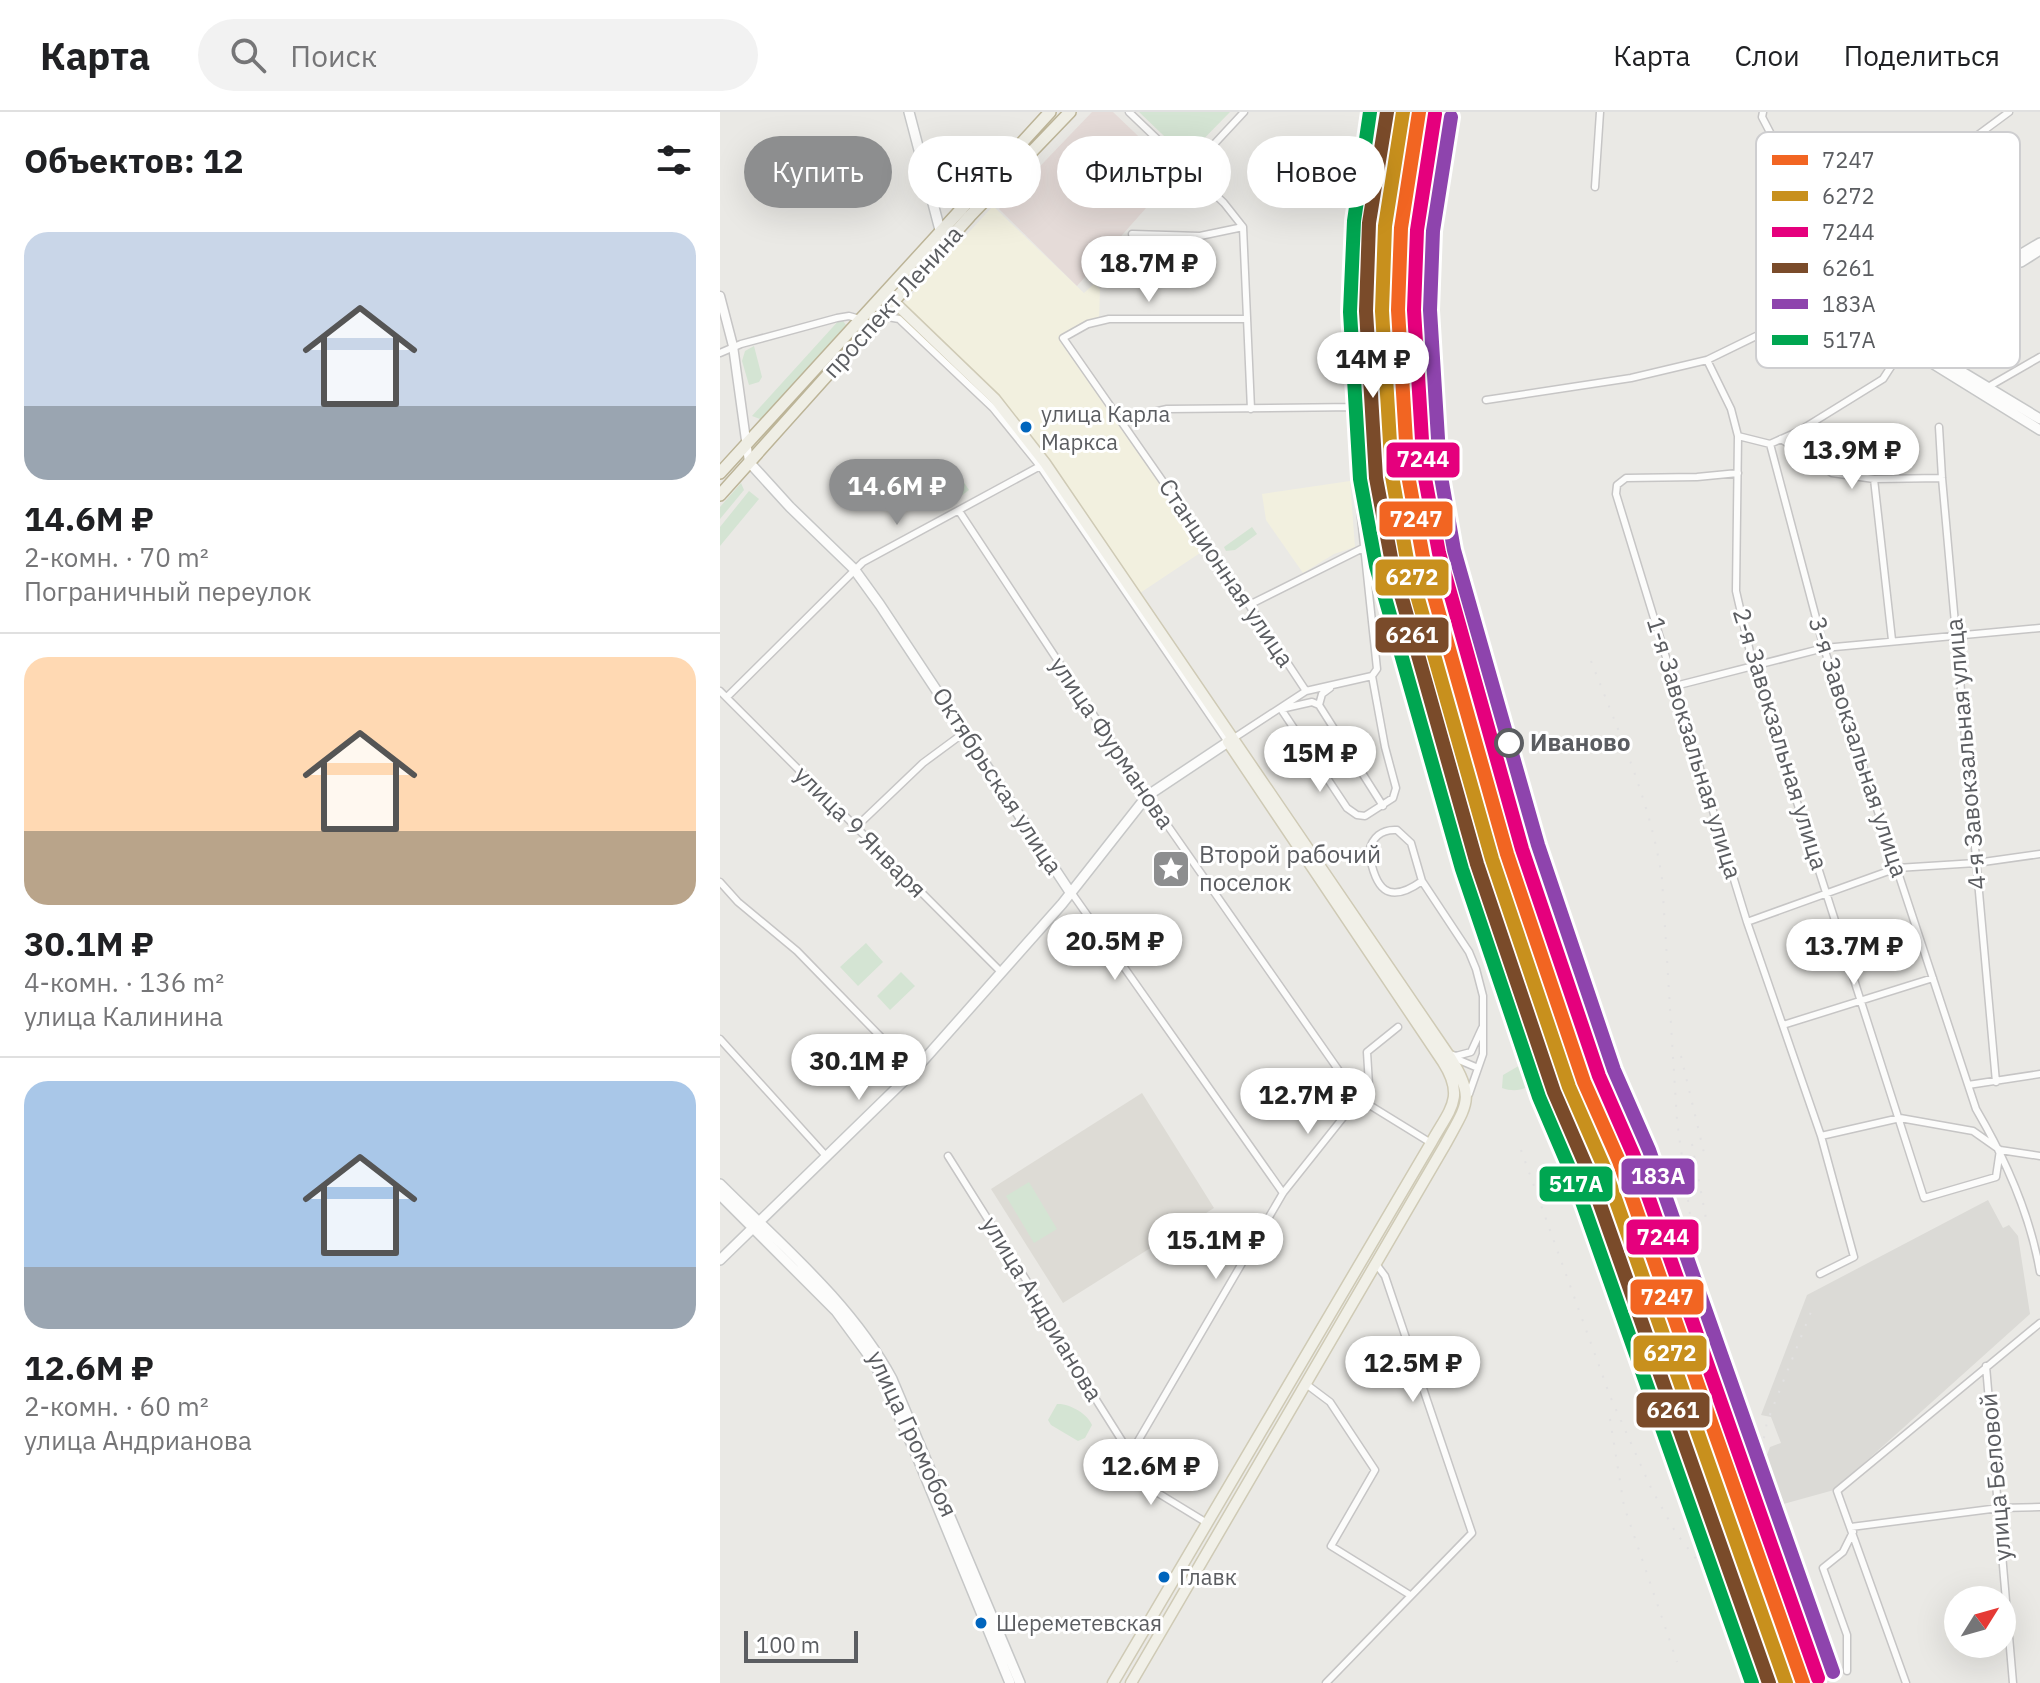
<!DOCTYPE html>
<html lang="ru">
<head>
<meta charset="utf-8">
<style>
	body { margin:0; font-family:"IBM Plex Sans",sans-serif; background:#f2f2f2; color:#202124; height:100vh; display:flex; flex-direction:column; font-size:30px; white-space:nowrap }
	* { box-sizing:border-box; margin:0 }
	p { font-size:26px; color:#757577 }
	.icon { flex:none; width:44px; height:44px; fill:none; stroke:currentColor; stroke-width:2; stroke-linecap:round; stroke-linejoin:round }
	.map { position:relative; flex:1; overflow:hidden }
	.sheet { display:flex; flex-direction:column; background:#fff; width:720px }
	.sheet>* { flex:none }
	.guide { position:absolute; left:24px; top:24px; width:760px; height:72px; display:flex; gap:16px }
	.needle { width:52px; rotate:53deg }
	.buttons { position:absolute; left:1224px; top:1474px; display:grid; gap:16px }
	.buttons a { display:grid; place-items:center; width:72px; height:72px; border-radius:50%; background:#fff; box-shadow:0 8px 32px #0002; font-size:40px }
	.scale { position:absolute; left:24px; bottom:20px; width:114px; box-sizing:border-box; padding-left:8px; border:4px solid #5b5d61; border-top:0; font-size:22px; line-height:28px; white-space:nowrap; color:#5b5d61; -webkit-text-stroke:6px #fff; paint-order:stroke }
	.price { position:absolute; translate:-50% -68px; padding:0 18px; border-radius:28px; background:#fff; color:#222; font-size:26px; line-height:52px; filter:drop-shadow(0 2px 4px #0008) }
	.price::after { content:''; position:absolute; left:50%; top:48px; width:24px; height:18px; margin-left:-12px; background:inherit; clip-path:polygon(0 0,100% 0,50% 100%) }
	.price.selected { background:#8d8e8f; color:#fff }
	ul { padding:0; list-style:none }
	li { display:grid; align-content:center; gap:16px; height:424px; padding:0 24px }
	li+li { border-top:2px solid #e0e0e0 }
	li span { display:grid; place-items:center; height:248px; border-radius:24px; color:#555 }
	li>.icon { margin-inline-start:auto }
	span .icon { width:144px; height:144px; fill:#fffc; stroke-width:1 }
	li b { font-size:34px }
	h2 { display:flex; justify-content:space-between; align-items:center; height:96px; padding:0 24px; font-size:34px }
	.tag { padding:0 28px; border-radius:36px; background:#fff; box-shadow:0 8px 32px #0002; font-size:28px; line-height:72px }
	.tag.selected { background:#8d8e8f; color:#fff }
	header { display:flex; align-items:center; gap:48px; box-sizing:border-box; height:112px; padding:0 40px; background:#fff; border-bottom:2px solid #e0e0e0 }
	header strong { font-size:38px }
	nav { display:flex; gap:44px; margin-inline-start:auto; font-size:28px }
	.search { width:560px; height:72px; background:#f2f2f2; display:flex; align-items:center; gap:20px; box-sizing:border-box; padding:0 28px; border-radius:44px; color:#757577; font-size:30px }
	main { display:flex; flex:1; min-height:0 }
	.map>svg:first-child { display:block }
</style>
</head>
<body>
<header>
<strong>Карта</strong>
<div class="search"><svg class="icon" aria-label="search" viewBox="0 0 24 24"><circle cx="10" cy="10" r="6"/><path d="M15 15l6 6"/></svg>Поиск</div>
<nav><a>Карта</a><a>Слои</a><a>Поделиться</a></nav>
</header>
<main>
<section class="sheet">
<h2>Объектов: 12<svg class="icon" aria-label="filters" viewBox="0 0 24 24"><path d="M4 7h16M4 17h16"/><circle cx="9" cy="7" r="2"/><circle cx="15" cy="17" r="2"/></svg></h2>
<ul>
<li><span style="background:linear-gradient(#c9d6e8 70%,#9aa5b1 0)"><svg class="icon" aria-label="home" viewBox="0 0 24 24"><path d="M3 11l9-7 9 7M6 9v11h12V9"/></svg></span><div><b>14.6M ₽</b><p>2-комн. · 70 m²</p><p>Пограничный переулок</p></div></li>
<li><span style="background:linear-gradient(#ffd9b3 70%,#b9a48a 0)"><svg class="icon" aria-label="home" viewBox="0 0 24 24"><path d="M3 11l9-7 9 7M6 9v11h12V9"/></svg></span><div><b>30.1M ₽</b><p>4-комн. · 136 m²</p><p>улица Калинина</p></div></li>
<li><span style="background:linear-gradient(#a9c7e8 75%,#9aa5b1 0)"><svg class="icon" aria-label="home" viewBox="0 0 24 24"><path d="M3 11l9-7 9 7M6 9v11h12V9"/></svg></span><div><b>12.6M ₽</b><p>2-комн. · 60 m²</p><p>улица Андрианова</p></div></li>
</ul>
</section>
<div class="map">
<svg width="1320" height="1571" viewBox="0 0 1320 1571">
	<rect width="100%" height="100%" fill="#eae9e5"/>
	<path fill="#f2f0df" d="M273,94L364,181L374,172L380,177L379,211L358,216L343,228L486,437L420,481L329,348L288,295L184,191Z
		M630,369L635,435L614,442L583,461L546,408L542,382Z"/>
	<path fill="#dbdad6" d="M1268,1088L1283,1116L1289,1113L1298,1124L1310,1202L1114,1378L1053,1395L1047,1343L1050,1335L1061,1331L1051,1305L1041,1303L1087,1183Z"/>
	<path fill="#dddbd5" d="M422,981L494,1096L343,1191L271,1077Z"/>
	<path fill="#e5dbd8" d="M372,0H393L457,61L357,174L279,97Z"/>
	<path fill="#d4e4d3" d="M419,0H510L466,45Z
		M121,206L126,213L45,305L40,307L32,304Z
		M34,234L42,265L39,270L29,273L22,249L25,239Z
		M233,354L249,378L241,384L225,359Z
		M21,371L24,378L0,407V395Z
		M29,379L39,387L0,434V415Z
		M532,415L537,422L515,438L506,439L504,435Z
		M146,831L163,850L138,874L120,855Z
		M181,860L195,874L170,898L157,884Z
		M802,952H811L815,970C805,979 793,980 782,976L783,963Z
		M309,1070L337,1117L314,1131L286,1084Z
		M337,1292C349,1291 368,1302 372,1313L365,1326L358,1329L331,1313L328,1308Z"/>
	<g fill="none" stroke-linecap="round" stroke-linejoin="round">
		<defs>
			<path id="minor" d="M409,0L504,91L523,115L531,297
				M1043,0L1042,5L1068,55L1143,182L1155,192
				M470,58L524,0
				M875,75L880,0
				M412,122L480,124L523,115
				M1113,130L1289,0
				M1106,193L1127,198L1149,218
				M162,204L179,207L273,296L320,354L508,630
				M527,207H389L368,212L343,226L529,493L586,579
				M0,241L21,232L117,206L129,204L140,207
				M987,248L1011,297L1018,324L1016,479L1033,553L1204,1086L1276,1065L1280,1038
				M1268,275L1320,245
				M766,288L911,266L987,248L1102,192L1136,188L1156,194
				M403,310L420,303L447,297L637,295
				M1219,315L1222,366L1276,970
				M1018,324L1050,332L1079,319L1163,267L1174,250L1175,237
				M1061,327L1112,361L1154,367L1222,366
				M1050,332L1104,536L1256,997C1286,1048 1310,1102 1320,1160
				M1018,361L977,365L906,366L897,373L896,382L1027,810L1101,1024L1134,1145L1100,1162
				M1154,367L1172,528
				M239,399L427,684L638,986L711,1031
				M529,493L645,435
				M652,564L657,557L638,377L637,189L657,0
				M955,574L1104,536L1320,516
				M0,579L281,860
				M7,585L143,450L322,353
				M599,593L602,582L610,576
				M561,597L627,696L637,703L645,704L673,686L676,676L665,635L652,564
				M561,597L592,590L599,593L663,694
				M514,626L586,579L652,564
				M136,715L203,651L245,620
				M677,718L691,731L702,769C667,794 655,776 649,740C652,725 662,717 677,718Z
				M702,769L749,840L756,857L763,884V942L749,982
				M0,770L18,790L77,839L194,959
				M351,780L563,1081
				M1027,810L1177,756L1256,751L1320,742
				M1063,913L1213,866
				M0,927L107,1045
				M730,942L736,944L751,940L762,916
				M732,945L758,956
				M1248,973L1320,962
				M1101,1024L1180,1006L1253,1019L1280,1038L1320,1044
				M228,1044L330,1206L334,1221L433,1378L487,1411
				M1266,1254L1293,1571
				M586,1272L610,1290L655,1358L611,1434L690,1483
				M411,1341L563,1081L649,973L647,940L678,915
				M1131,1415L1279,1396L1320,1395
				M1127,1559V1523L1103,1456L1123,1440L1133,1420
				M606,1571L752,1421L665,1164L656,1152
				M1186,1571L1117,1379L1320,1211"/>
			<path id="tertiary" d="M0,184L13,234L29,350"/>
			<path id="secondary" d="M189,0L220,118
				M1301,150L1320,138
				M1183,190L1233,183L1320,131
				M1198,216L1206,206L1243,183
				M1197,218L1203,233L1209,240L1320,307
				M1177,237C1198,230 1204,210 1189,193C1161,177 1136,207 1156,231L1207,248L1320,318
				M29,350L70,395L134,457L160,493L350,780
				M0,1072C61,1133 131,1191 172,1267L300,1571
				M0,1083L116,1199L155,1252L196,1342L290,1571
				M0,1148L194,959L342,792L427,684L511,628"/>
			<path id="primary" d="M169,185L275,287L325,351L730,945C756,987 747,992 725,1033L411,1571
				M393,1571L711,1031C729,998 746,986 723,950L508,630"/>
			<path id="trunk" d="M0,361L330,0
				M0,383L250,104L350,0"/>
		</defs>
		<use href="#minor" stroke="#c6c5c5" stroke-width="9"/>
		<use href="#tertiary" stroke="#c6c5c5" stroke-width="11"/>
		<use href="#secondary" stroke="#c6c7c7" stroke-width="12"/>
		<use href="#primary" stroke="#cfcab5" stroke-width="13"/>
		<use href="#trunk" stroke="#bcb497" stroke-width="14"/>
		<use href="#minor" stroke="#fcfcfb" stroke-width="6"/>
		<use href="#tertiary" stroke="#fcfcfb" stroke-width="8"/>
		<use href="#secondary" stroke="#fcfcfb" stroke-width="9"/>
		<use href="#primary" stroke="#f1f0e8" stroke-width="10"/>
		<use href="#trunk" stroke="#efeee5" stroke-width="11"/>
		<path stroke="#e2e1e1" stroke-width="2" stroke-dasharray="2 10" stroke-linecap="butt" d="M871,549C899,621 931,691 942,767L957,1009L980,1174
			M961,944L985,1045
			M885,1028L1071,1555
			M972,1032L987,1112
			M801,1038L890,1284L931,1376L956,1421L1043,1533L1066,1571
			M916,1152L943,1227
			M991,1228L1016,1312L1108,1571
			M890,1307L904,1394L957,1550
			M1046,1374L1043,1331L1047,1310L1093,1195
			M1058,1480L1090,1571"/>
		<defs>
			<path id="rail-1" d="M699,0L681,116L678,198L688,363L703,445L787,742L864,970L899,1049L1083,1571"/>
			<path id="rail-2" d="M683,0L665,114L662,199L672,364L687,448L772,747L849,975L884,1055L1066,1571"/>
			<path id="rail-3" d="M715,2L697,118L694,198L704,361L719,441L802,737L879,964L914,1044L1098,1566"/>
			<path id="rail-4" d="M667,0L649,111L646,199L656,366L672,451L757,752L834,980L869,1061L1049,1571"/>
			<path id="rail-5" d="M731,5L713,119L710,198L720,359L734,438L818,733L894,958L929,1038L1113,1560"/>
			<path id="rail-6" d="M650,0L634,109L630,200L640,367L656,454L742,757L819,985L854,1067L1032,1571"/>
		</defs>
		<use href="#rail-1" stroke="#fff" stroke-width="20"/>
		<use href="#rail-2" stroke="#fff" stroke-width="20"/>
		<use href="#rail-3" stroke="#fff" stroke-width="20"/>
		<use href="#rail-4" stroke="#fff" stroke-width="20"/>
		<use href="#rail-5" stroke="#fff" stroke-width="20"/>
		<use href="#rail-6" stroke="#fff" stroke-width="20"/>
		<use href="#rail-1" stroke="#f26522" stroke-width="14"/>
		<use href="#rail-2" stroke="#c8901d" stroke-width="14"/>
		<use href="#rail-3" stroke="#e5007d" stroke-width="14"/>
		<use href="#rail-4" stroke="#7a4b2a" stroke-width="14"/>
		<use href="#rail-5" stroke="#8e44ad" stroke-width="14"/>
		<use href="#rail-6" stroke="#00a651" stroke-width="14"/>
	</g>
	<defs>
		<symbol id="sight-square" viewBox="-11 -11 22 22"><rect x="-9" y="-9" width="18" height="18" rx="4" fill="#8d8e8f" stroke="#fff"/><path d="M0-6L1.8-2.2L6-1.7L2.9 1.2L3.7 5.4L0 3.3L-3.7 5.4L-2.9 1.2L-6-1.7L-1.8-2.2Z" fill="#fff"/></symbol>
	</defs>
	<g fill-rule="evenodd">
		<use href="#sight-square" x="429" y="735" width="44" height="44"/>
	</g>
	<g fill="#0065bd" stroke="#fff" stroke-width="3">
		<circle cx="306" cy="315" r="7"/>
		<circle cx="444" cy="1465" r="7"/>
		<circle cx="261" cy="1511" r="7"/>
	</g>
	<circle fill="#fff" stroke="#5b5d61" stroke-width="4" cx="789" cy="631" r="13"/>
	<g text-anchor="middle" stroke-width="6" stroke-linejoin="round" paint-order="stroke">
		<g font-size="22" fill="#5b5d61" stroke="#fff" text-anchor="start">
			<text x="321" y="310">улица Карла<tspan x="321" dy="28">Маркса</tspan></text>
			<text x="459" y="1473">Главк</text>
			<text x="276" y="1519">Шереметевская</text>
		</g>
		<g font-size="24" fill="#5b5d61" stroke="#fff">
			<text transform="translate(173 190) rotate(-48)" y="8">проспект Ленина</text>
			<text transform="translate(506 461) rotate(56)" y="8">Станционная улица</text>
			<text transform="translate(1060 627) rotate(73)" y="8">2-я Завокзальная улица</text>
			<text transform="translate(392 631) rotate(56)" y="8">улица Фурманова</text>
			<text transform="translate(1138 635) rotate(72)" y="8">3-я Завокзальная улица</text>
			<text transform="translate(974 636) rotate(73)" y="8">1-я Завокзальная улица</text>
			<text transform="translate(1246 642) rotate(-95)" y="8">4-я Завокзальная улица</text>
			<text transform="translate(277 669) rotate(57)" y="8">Октябрьская улица</text>
			<text transform="translate(140 720) rotate(45)" y="8">улица 9 Января</text>
			<text transform="translate(322 1197) rotate(59)" y="8">улица Андрианова</text>
			<text transform="translate(192 1322) rotate(65)" y="8">улица Громобоя</text>
			<text transform="translate(1276 1365) rotate(-95)" y="8">улица Беловой</text>
		</g>
		<g font-size="24" font-weight="bold" fill="#5b5d61" stroke="#fff" text-anchor="start">
			<text x="810" y="639">Иваново</text>
		</g>
		<g font-size="24" fill="#5b5d61" stroke="#fff" text-anchor="start">
			<text x="479" y="751">Второй рабочий<tspan x="479" dy="28">поселок</tspan></text>
		</g>
	</g>
	<rect x="1036" y="20" width="264" height="236" rx="12" fill="#fff" stroke="#ceced0" stroke-width="2"/>
	<rect x="1052" y="43" width="36" height="10" fill="#f26522"/>
	<rect x="1052" y="79" width="36" height="10" fill="#c8901d"/>
	<rect x="1052" y="115" width="36" height="10" fill="#e5007d"/>
	<rect x="1052" y="151" width="36" height="10" fill="#7a4b2a"/>
	<rect x="1052" y="187" width="36" height="10" fill="#8e44ad"/>
	<rect x="1052" y="223" width="36" height="10" fill="#00a651"/>
	<g font-size="22" fill="#5b5d61">
		<text x="1102" y="56">7247</text>
		<text x="1102" y="92">6272</text>
		<text x="1102" y="128">7244</text>
		<text x="1102" y="164">6261</text>
		<text x="1102" y="200">183А</text>
		<text x="1102" y="236">517А</text>
	</g>
	<g stroke="#fff" stroke-width="3">
		<rect x="665" y="329" width="76" height="38" rx="8" fill="#e5007d"/>
		<rect x="658" y="388" width="76" height="38" rx="8" fill="#f26522"/>
		<rect x="654" y="446" width="76" height="39" rx="8" fill="#c8901d"/>
		<rect x="654" y="504" width="76" height="38" rx="8" fill="#7a4b2a"/>
		<rect x="900" y="1045" width="76" height="39" rx="8" fill="#8e44ad"/>
		<rect x="818" y="1053" width="76" height="38" rx="8" fill="#00a651"/>
		<rect x="905" y="1106" width="75" height="38" rx="8" fill="#e5007d"/>
		<rect x="909" y="1166" width="76" height="38" rx="8" fill="#f26522"/>
		<rect x="912" y="1222" width="76" height="39" rx="8" fill="#c8901d"/>
		<rect x="915" y="1279" width="76" height="38" rx="8" fill="#7a4b2a"/>
	</g>
	<g font-size="22" text-anchor="middle" font-weight="bold" fill="#fff">
		<text x="703" y="355">7244</text>
		<text x="696" y="415">7247</text>
		<text x="692" y="473">6272</text>
		<text x="692" y="531">6261</text>
		<text x="938" y="1072">183А</text>
		<text x="856" y="1080">517А</text>
		<text x="943" y="1133">7244</text>
		<text x="947" y="1193">7247</text>
		<text x="950" y="1249">6272</text>
		<text x="953" y="1306">6261</text>
	</g>
</svg>
<div class="buttons">
<a><svg class="needle" viewBox="-14 -14 28 28"><path d="M0-13l5 13h-10z" fill="#e53935"/><path d="M0 13l5-13h-10z" fill="#757577"/></svg></a>
</div>
<div class="scale">100 m</div>
<b class="price" style="left:429px;top:192px">18.7M ₽</b>
<b class="price" style="left:653px;top:288px">14M ₽</b>
<b class="price" style="left:1132px;top:379px">13.9M ₽</b>
<b class="price selected" style="left:177px;top:415px">14.6M ₽</b>
<b class="price" style="left:600px;top:682px">15M ₽</b>
<b class="price" style="left:395px;top:870px">20.5M ₽</b>
<b class="price" style="left:1134px;top:875px">13.7M ₽</b>
<b class="price" style="left:139px;top:990px">30.1M ₽</b>
<b class="price" style="left:588px;top:1024px">12.7M ₽</b>
<b class="price" style="left:496px;top:1169px">15.1M ₽</b>
<b class="price" style="left:693px;top:1292px">12.5M ₽</b>
<b class="price" style="left:431px;top:1395px">12.6M ₽</b>
<div class="guide">
<a class="tag selected">Купить</a>
<a class="tag">Снять</a>
<a class="tag">Фильтры</a>
<a class="tag">Новое</a>
</div>
</div>
</main>
</body>
</html>
